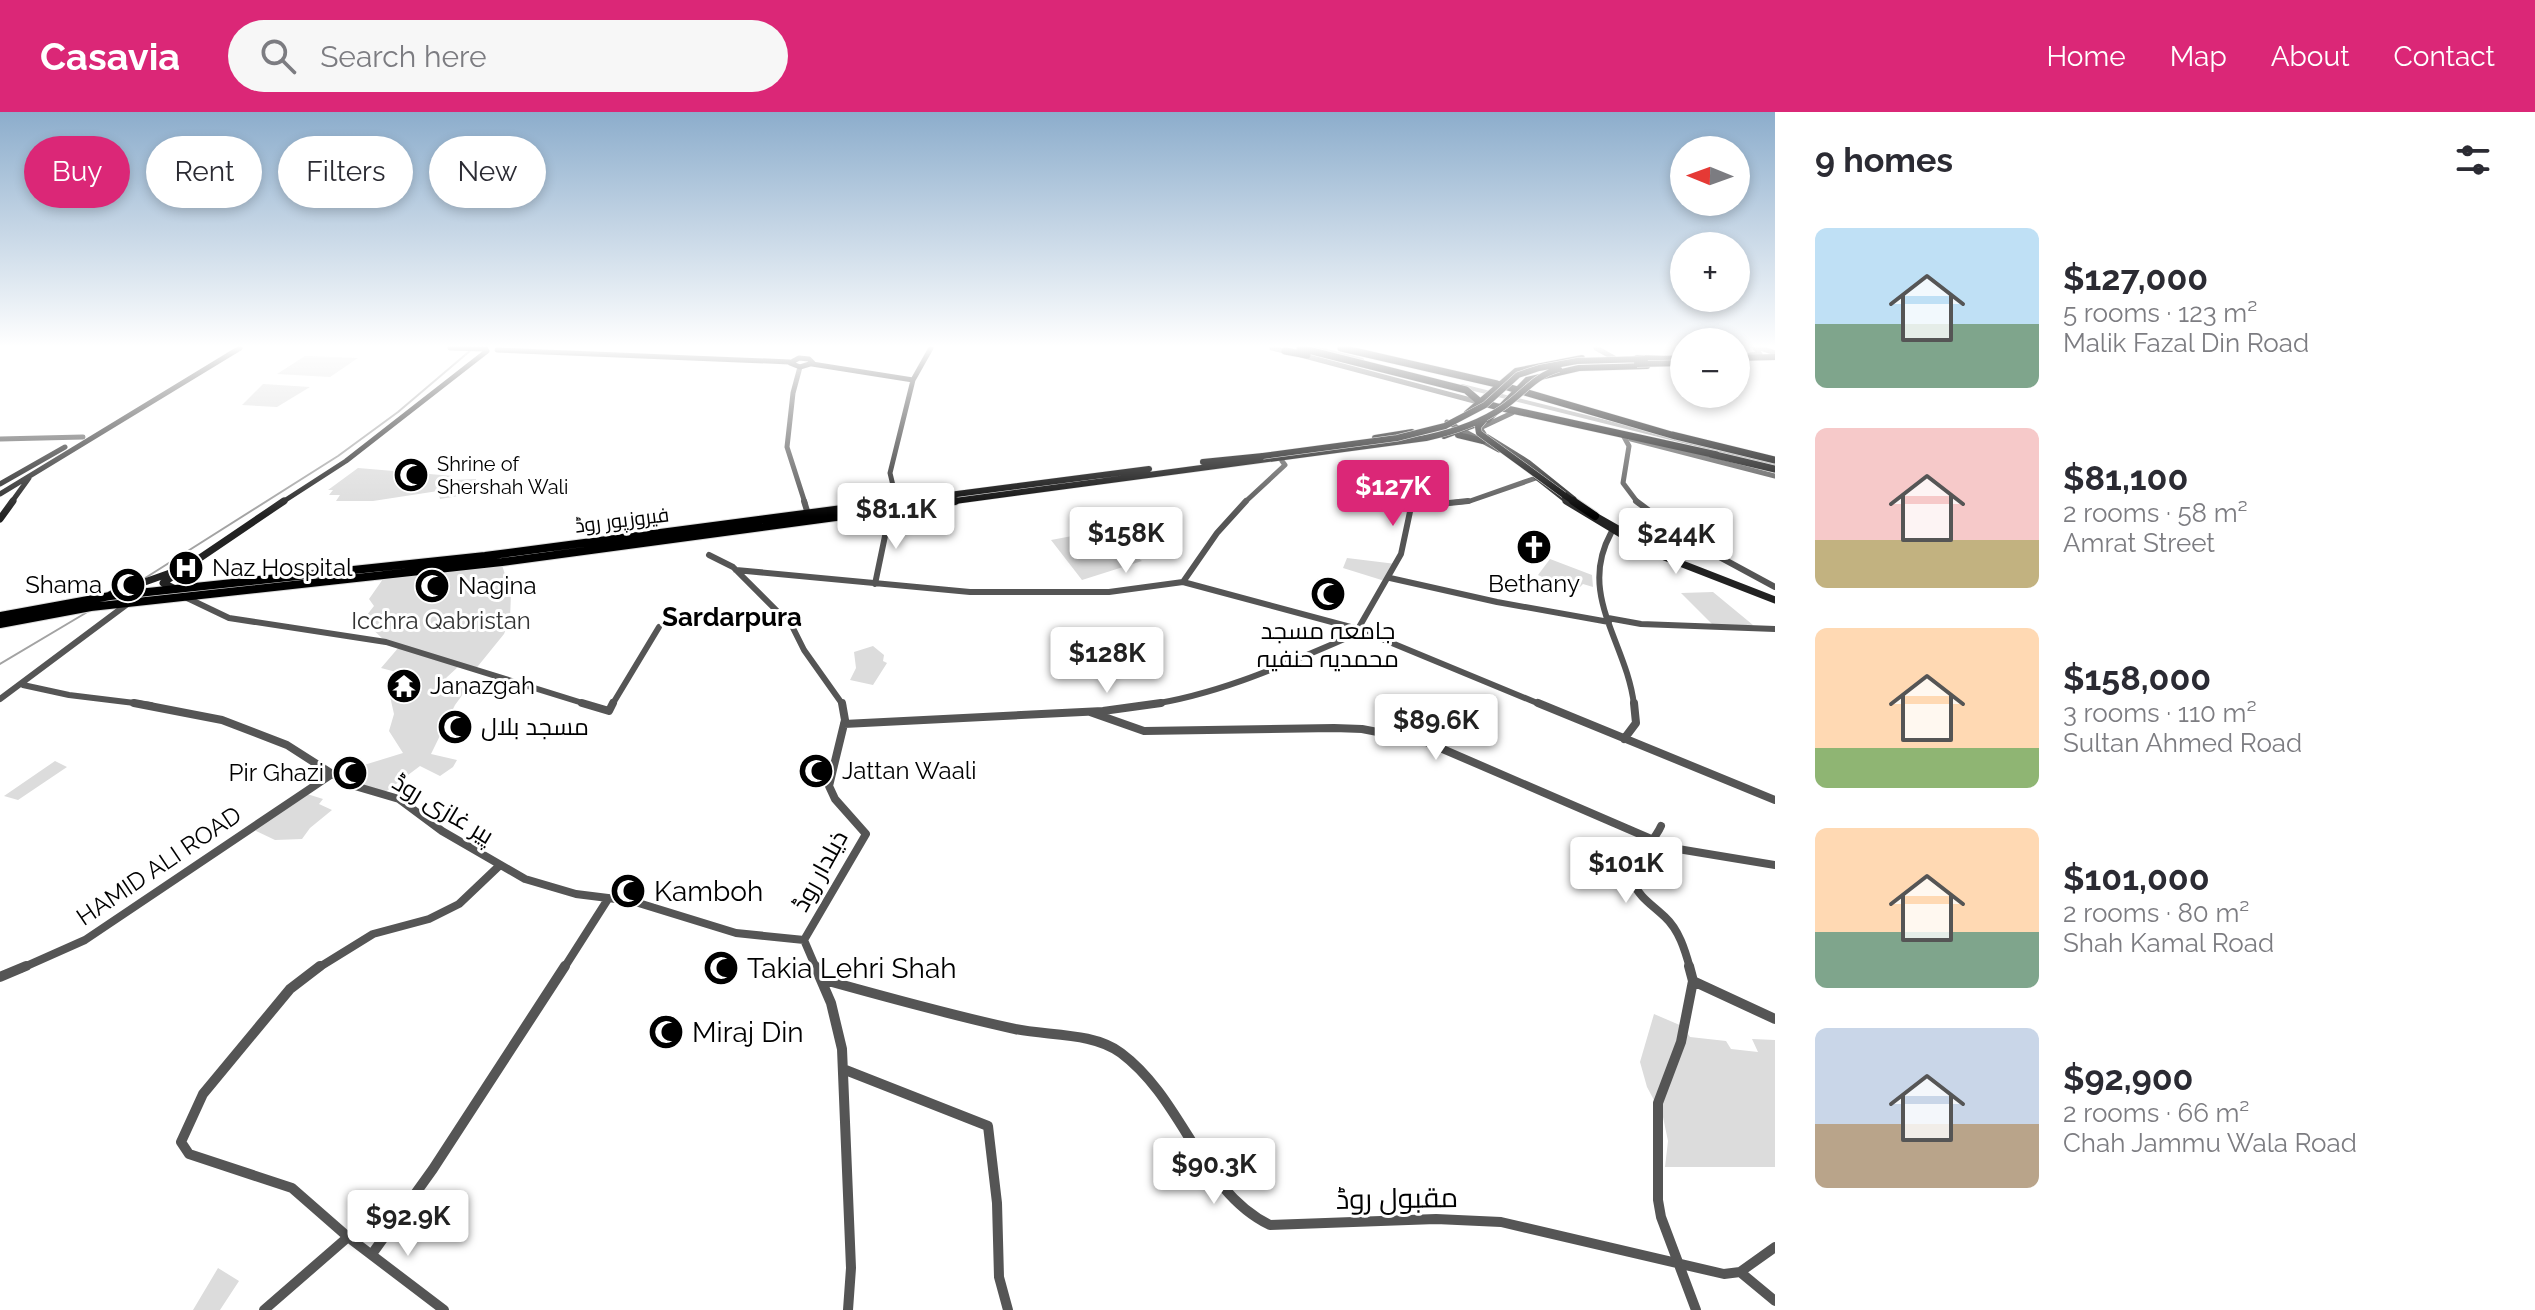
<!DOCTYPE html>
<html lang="en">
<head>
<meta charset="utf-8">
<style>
	body { margin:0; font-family:Raleway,Cairo,sans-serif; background:#f7f7f7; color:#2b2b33; height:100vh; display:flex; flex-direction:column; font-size:30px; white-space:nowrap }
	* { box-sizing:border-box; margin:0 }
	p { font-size:26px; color:#7c7c81 }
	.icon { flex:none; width:44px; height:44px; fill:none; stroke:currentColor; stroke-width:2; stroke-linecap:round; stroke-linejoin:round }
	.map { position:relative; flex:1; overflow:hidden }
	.panel { display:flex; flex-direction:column; background:#fff; width:760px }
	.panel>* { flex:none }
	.top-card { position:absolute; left:24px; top:24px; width:760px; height:72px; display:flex; gap:16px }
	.needle { width:52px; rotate:271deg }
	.controls { position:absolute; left:1670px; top:24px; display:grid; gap:16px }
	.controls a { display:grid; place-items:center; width:80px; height:80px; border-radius:50%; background:#fff; box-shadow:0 4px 12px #0003; font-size:40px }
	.price { position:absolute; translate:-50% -68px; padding:0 18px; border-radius:8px; background:#fff; color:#222; font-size:26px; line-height:52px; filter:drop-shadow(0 2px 4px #0008) }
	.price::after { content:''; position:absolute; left:50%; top:48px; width:24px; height:18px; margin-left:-12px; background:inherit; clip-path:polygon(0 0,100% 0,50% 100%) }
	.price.on { background:#db2777; color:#fff }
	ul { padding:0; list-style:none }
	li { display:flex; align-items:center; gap:24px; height:200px; padding:0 40px }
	li span { display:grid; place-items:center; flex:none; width:224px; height:160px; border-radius:12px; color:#555 }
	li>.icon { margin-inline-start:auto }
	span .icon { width:96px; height:96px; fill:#fffc; stroke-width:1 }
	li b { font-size:34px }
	h2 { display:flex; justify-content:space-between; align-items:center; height:96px; padding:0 40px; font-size:34px }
	.chip { padding:0 28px; border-radius:36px; background:#fff; box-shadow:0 4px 12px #0003; font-size:28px; line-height:72px }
	.chip.on { background:#db2777; color:#fff }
	header { display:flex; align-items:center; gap:48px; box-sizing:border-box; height:112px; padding:0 40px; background:#db2777; color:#fff }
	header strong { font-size:38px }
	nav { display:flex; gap:44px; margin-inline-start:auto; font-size:28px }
	.search { width:560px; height:72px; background:#f7f7f7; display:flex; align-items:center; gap:20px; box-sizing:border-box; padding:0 28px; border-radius:44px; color:#7c7c81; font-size:30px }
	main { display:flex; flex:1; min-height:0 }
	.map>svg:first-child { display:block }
</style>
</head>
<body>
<header>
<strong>Casavia</strong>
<div class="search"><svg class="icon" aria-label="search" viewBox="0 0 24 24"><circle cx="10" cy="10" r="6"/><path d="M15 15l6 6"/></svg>Search here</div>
<nav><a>Home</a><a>Map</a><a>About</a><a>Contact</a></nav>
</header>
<main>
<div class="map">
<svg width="1775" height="1198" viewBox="0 0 1775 1198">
	<rect width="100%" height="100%" fill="#fff"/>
	<path fill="#dcdcdc" d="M305,244L358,246L330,265L277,262Z
		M263,272L310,275L277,295L242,293Z
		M358,356L453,364L452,368L476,367L477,381L440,387L438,379L373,389H336L340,383H329L333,378H328Z
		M1104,418L1142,449L1082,468L1051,428Z
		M1347,446L1396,452L1388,470L1343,456Z
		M1550,447L1592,463L1593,475L1583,472L1580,475L1559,468L1555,471L1538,463Z
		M502,453L511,481L510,507L504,522L474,559L459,554L446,566L466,578L455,593L431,642L457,648L453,655L440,664L420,654L384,681L359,675L368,663H357L364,653L403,641L389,619L394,602L389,580L400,561L381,556L399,535L386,530L363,508L374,494L369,487L383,467Z
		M1713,480L1753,513H1713L1681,481Z
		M873,534L884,543L883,549L887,551L873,573L850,568L856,556L854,540Z
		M55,649L67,655L18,688L4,684Z
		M304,681L323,687L319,692L332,698L310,716L302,727L275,728L250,716Z
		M1654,902L1682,914L1690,925L1726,929L1731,937L1758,940L1752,927L1775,928V1055H1665L1668,1029L1663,1005L1647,975L1640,950Z
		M218,1156L239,1169L220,1198H193Z"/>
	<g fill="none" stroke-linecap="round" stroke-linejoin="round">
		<path stroke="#a3a3a3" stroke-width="2" d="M142,468L338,344L398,300L471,238
			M0,552L89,499"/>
		<path stroke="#a3a3a3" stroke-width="4" d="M1315,236L1362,248
			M1462,274L1775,352"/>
		<defs>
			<path id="primary-far1" d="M1637,246L1670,247
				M1736,246L1775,245
				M1664,247L1684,246
				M1467,301L1516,259L1582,246
				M1458,323L1483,329
				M1444,324L1488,308L1527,268L1579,256L1647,254
				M1375,326L1412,320
				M1203,350L1263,344
				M1564,383L1576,391
				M888,391L1149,357
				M940,391L1426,326"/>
			<path id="primary" d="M1573,389L1595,404
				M0,504L110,484L485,444L903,389
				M0,512L91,495L502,450L955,389"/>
			<path id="trunk" d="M1300,236L1466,278L1480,290L1498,295L1717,343
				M1341,236L1497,272L1675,324
				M1285,239L1307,243
				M1672,323L1775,348
				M1711,342L1775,357"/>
		</defs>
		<use href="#primary-far1" stroke="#dbdbdb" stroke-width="7"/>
		<use href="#primary" stroke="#dbdbdb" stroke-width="10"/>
		<use href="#trunk" stroke="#dbdbdb" stroke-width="8"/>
		<path stroke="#555" stroke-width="5" d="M1272,236L1289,240
			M1596,236L1614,246
			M1760,236L1775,241
			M1301,243L1478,290
			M1750,243L1760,242L1755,236
			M800,255L793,281L787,335L805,391
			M1623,323L1629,334L1623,371L1638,391
			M0,327L83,325
			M1631,327L1775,364
			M1244,391L1285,353L1282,349
			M1448,391L1470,389L1536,366"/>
		<path stroke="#555" stroke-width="6" d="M804,389L808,402
			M1636,389L1690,429L1775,475
			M1611,421C1577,483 1627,531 1634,593
			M709,443L733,455L792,514L804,538L843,593
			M736,458L970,480H1109L1183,470L1358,517L1542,593
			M1390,466L1497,490L1609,510
			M1183,470L1217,421L1246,389
			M875,472L890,400
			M185,485L229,506L386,530L589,593
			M1608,506L1641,512L1775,517
			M1358,517L1401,442L1411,395L1468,389
			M23,573L69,583L151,593
			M0,587L126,493
			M612,593L659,515
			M1147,593C1223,582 1292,549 1363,519"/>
		<path stroke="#555" stroke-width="8" d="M134,591L222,608L287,633L348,672L399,687L442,719L525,767L576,782L632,789L736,821L804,828
			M582,591L609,599L613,591
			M1538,591L1775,688
			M1090,600L1144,619L1334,616L1362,617L1424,629L1672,736L1775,753
			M844,612L1103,599L1161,591
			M1624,627L1636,611L1634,591
			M1661,714C1653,733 1631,746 1631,768C1642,788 1649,790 1665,805C1679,818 1685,838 1690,856
			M804,828L866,722L835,687L829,674L845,608L842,591
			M804,828L816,856
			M22,856L85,828L332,662
			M318,856L373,822L429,807L459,792L499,754
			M564,856L608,787"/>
		<path stroke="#555" stroke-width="10" d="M320,854L290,877L203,982L181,1030L189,1042L292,1076L348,1125L444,1198
			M815,854L831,891L842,937L851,1156L848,1198
			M1689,854L1693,869L1681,930L1658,991V1088L1661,1105L1696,1198
			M0,865L26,854
			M821,867C886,885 950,903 1015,917C1048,924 1093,920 1121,941C1184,988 1201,1080 1270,1113L1436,1107L1501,1110L1724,1162L1740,1160L1775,1135
			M1693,869L1775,907
			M843,957L988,1014L997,1091L999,1165L1008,1198
			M372,1142L433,1057L565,854
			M1740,1160L1775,1189
			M264,1198L348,1125"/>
		<path stroke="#222" stroke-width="5" d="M450,236L486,237
			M497,238L790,250
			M799,246L809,247L813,251L800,255L790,251Z
			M812,252L913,268
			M1447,310L1499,338
			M1484,322L1480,316L1512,301
			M1488,325L1528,350L1574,387
			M1536,365L1569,391
			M0,372L65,335
			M893,373L909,381L934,385
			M0,382L240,236
			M897,390L890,361L913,268L931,236
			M11,391L29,366
			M281,391L346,349L487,239"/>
		<path stroke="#222" stroke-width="7" d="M1566,389L1649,439L1775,488
			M1590,401L1648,434
			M0,407L13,389
			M173,476L163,471L284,389
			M111,482L170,461"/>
		<use href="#primary-far1" stroke="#000" stroke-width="6"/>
		<use href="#primary" stroke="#000" stroke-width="8"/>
		<use href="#trunk" stroke="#000" stroke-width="7"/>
		<defs>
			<path id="primary-bridge" d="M1637,252L1684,251
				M1484,308L1478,315L1479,321L1564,383
				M1426,326C1453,320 1479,312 1502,296C1523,282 1534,264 1559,257
				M1263,344L1397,326L1445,314L1485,293L1518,263L1539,256L1577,249L1645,247"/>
		</defs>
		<use href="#primary-bridge" stroke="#dbdbdb" stroke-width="7" stroke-linecap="butt"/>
		<use href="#primary-bridge" stroke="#000" stroke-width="6"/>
	</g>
	<linearGradient id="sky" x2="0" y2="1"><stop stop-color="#8cadcc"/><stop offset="0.58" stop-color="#fff"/><stop offset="1" stop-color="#fff" stop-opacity="0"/></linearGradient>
	<rect width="1775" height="404" fill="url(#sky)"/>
	<defs>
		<symbol id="mosque-disc" viewBox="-11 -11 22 22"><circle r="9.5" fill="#000" stroke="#fff"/><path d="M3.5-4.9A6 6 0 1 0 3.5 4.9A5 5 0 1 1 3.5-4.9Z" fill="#fff"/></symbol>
		<symbol id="church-disc" viewBox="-11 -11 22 22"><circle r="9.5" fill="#000" stroke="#fff"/><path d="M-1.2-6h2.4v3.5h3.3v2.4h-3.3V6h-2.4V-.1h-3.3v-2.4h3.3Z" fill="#fff"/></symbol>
		<symbol id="hospital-disc" viewBox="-11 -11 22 22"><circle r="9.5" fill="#000" stroke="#fff"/><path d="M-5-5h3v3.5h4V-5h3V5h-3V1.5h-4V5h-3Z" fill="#fff"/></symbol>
		<symbol id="temple-disc" viewBox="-11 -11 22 22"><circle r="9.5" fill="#000" stroke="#fff"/><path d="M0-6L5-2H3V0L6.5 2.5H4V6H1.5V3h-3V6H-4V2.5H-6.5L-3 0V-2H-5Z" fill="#fff"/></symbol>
	</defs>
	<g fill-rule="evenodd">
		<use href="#mosque-disc" x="391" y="343" width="40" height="40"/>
		<use href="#church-disc" x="1514" y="415" width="40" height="40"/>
		<use href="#hospital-disc" x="166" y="436" width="40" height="40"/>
		<use href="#mosque-disc" x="108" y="453" width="40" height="40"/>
		<use href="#mosque-disc" x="412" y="454" width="40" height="40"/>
		<use href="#mosque-disc" x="1308" y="462" width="40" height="40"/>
		<use href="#temple-disc" x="384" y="554" width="40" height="40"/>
		<use href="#mosque-disc" x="435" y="595" width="40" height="40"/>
		<use href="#mosque-disc" x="796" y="639" width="40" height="40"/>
		<use href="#mosque-disc" x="330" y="641" width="40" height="40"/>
		<use href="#mosque-disc" x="608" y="759" width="40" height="40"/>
		<use href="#mosque-disc" x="701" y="836" width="40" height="40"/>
		<use href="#mosque-disc" x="646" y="900" width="40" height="40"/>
	</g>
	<g text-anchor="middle" stroke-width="6" stroke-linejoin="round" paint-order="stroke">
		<g font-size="20" fill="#000" stroke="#fff" text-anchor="start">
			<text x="437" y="359">Shrine of<tspan x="437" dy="23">Shershah Wali</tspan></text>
		</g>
		<g font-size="20" fill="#000" stroke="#fff">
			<text transform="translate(622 408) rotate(-7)" y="7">فیروزپور روڈ</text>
		</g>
		<g font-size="24" fill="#000" stroke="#fff" text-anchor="start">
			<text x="212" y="464">Naz Hospital</text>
			<text x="1534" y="480" text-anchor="middle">Bethany</text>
			<text x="102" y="481" text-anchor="end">Shama</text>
			<text x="458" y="482">Nagina</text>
			<text x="1328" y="527" text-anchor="middle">جامعہ مسجد<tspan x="1328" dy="28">محمدیہ حنفیہ</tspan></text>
			<text x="430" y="582">Janazgah</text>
			<text x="481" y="623">مسجد بلال</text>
			<text x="842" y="667">Jattan Waali</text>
			<text x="324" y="669" text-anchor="end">Pir Ghazi</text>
		</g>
		<g font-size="24" fill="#333" stroke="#fff">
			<text x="441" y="517">Icchra Qabristan</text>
		</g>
		<g font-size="24" fill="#000" stroke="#fff">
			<text transform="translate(443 697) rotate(31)" y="8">پیر غازی روڈ</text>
			<text transform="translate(159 754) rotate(-34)" y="8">HAMID ALI ROAD</text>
			<text transform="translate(820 759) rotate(-61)" y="8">ذیلدار روڈ</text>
		</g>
		<g font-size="26" font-weight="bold" fill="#000" stroke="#fff">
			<text x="732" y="514">Sardarpura</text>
		</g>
		<g font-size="28" fill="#000" stroke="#fff" text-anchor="start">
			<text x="654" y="789">Kamboh</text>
			<text x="747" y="866">Takia Lehri Shah</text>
			<text x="692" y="930">Miraj Din</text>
		</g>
		<g font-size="28" fill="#000" stroke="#fff">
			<text transform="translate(1397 1086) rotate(-1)" y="10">مقبول روڈ</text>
		</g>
	</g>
</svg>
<div class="controls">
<a><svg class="needle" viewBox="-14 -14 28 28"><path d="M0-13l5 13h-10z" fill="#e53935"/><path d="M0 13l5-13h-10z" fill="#7c7c81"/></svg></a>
<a>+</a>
<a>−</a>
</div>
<b class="price on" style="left:1393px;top:416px">$127K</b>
<b class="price" style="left:896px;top:439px">$81.1K</b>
<b class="price" style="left:1126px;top:463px">$158K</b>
<b class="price" style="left:1676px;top:464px">$244K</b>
<b class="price" style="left:1107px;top:583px">$128K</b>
<b class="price" style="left:1436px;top:650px">$89.6K</b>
<b class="price" style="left:1626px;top:793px">$101K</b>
<b class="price" style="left:1214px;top:1094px">$90.3K</b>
<b class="price" style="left:408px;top:1146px">$92.9K</b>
<div class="top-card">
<a class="chip on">Buy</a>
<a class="chip">Rent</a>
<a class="chip">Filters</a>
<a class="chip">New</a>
</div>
</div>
<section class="panel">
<h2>9 homes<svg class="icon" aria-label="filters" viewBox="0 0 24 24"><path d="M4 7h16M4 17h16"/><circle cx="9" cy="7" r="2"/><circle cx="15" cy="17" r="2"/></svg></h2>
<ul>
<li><span style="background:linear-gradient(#bfe0f5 60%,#7fa58c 0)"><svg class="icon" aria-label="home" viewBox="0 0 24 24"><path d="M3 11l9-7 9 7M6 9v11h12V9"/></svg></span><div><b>$127,000</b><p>5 rooms · 123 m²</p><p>Malik Fazal Din Road</p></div></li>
<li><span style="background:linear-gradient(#f6c9c9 70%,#c2b280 0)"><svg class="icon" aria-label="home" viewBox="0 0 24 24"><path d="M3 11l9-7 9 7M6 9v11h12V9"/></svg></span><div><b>$81,100</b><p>2 rooms · 58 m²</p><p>Amrat Street</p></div></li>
<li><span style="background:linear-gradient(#ffd9b3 75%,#8fb573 0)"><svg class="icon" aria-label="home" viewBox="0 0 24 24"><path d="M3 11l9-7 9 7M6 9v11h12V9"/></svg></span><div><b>$158,000</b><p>3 rooms · 110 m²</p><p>Sultan Ahmed Road</p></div></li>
<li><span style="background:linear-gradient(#ffd9b3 65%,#7fa58c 0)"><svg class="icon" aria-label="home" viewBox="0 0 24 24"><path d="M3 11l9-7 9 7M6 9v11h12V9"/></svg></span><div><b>$101,000</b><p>2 rooms · 80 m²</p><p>Shah Kamal Road</p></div></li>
<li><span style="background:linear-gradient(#c9d6e8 60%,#b9a48a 0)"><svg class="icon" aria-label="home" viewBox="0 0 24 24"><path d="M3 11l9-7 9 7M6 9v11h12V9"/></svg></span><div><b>$92,900</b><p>2 rooms · 66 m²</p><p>Chah Jammu Wala Road</p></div></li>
</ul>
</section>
</main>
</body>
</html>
